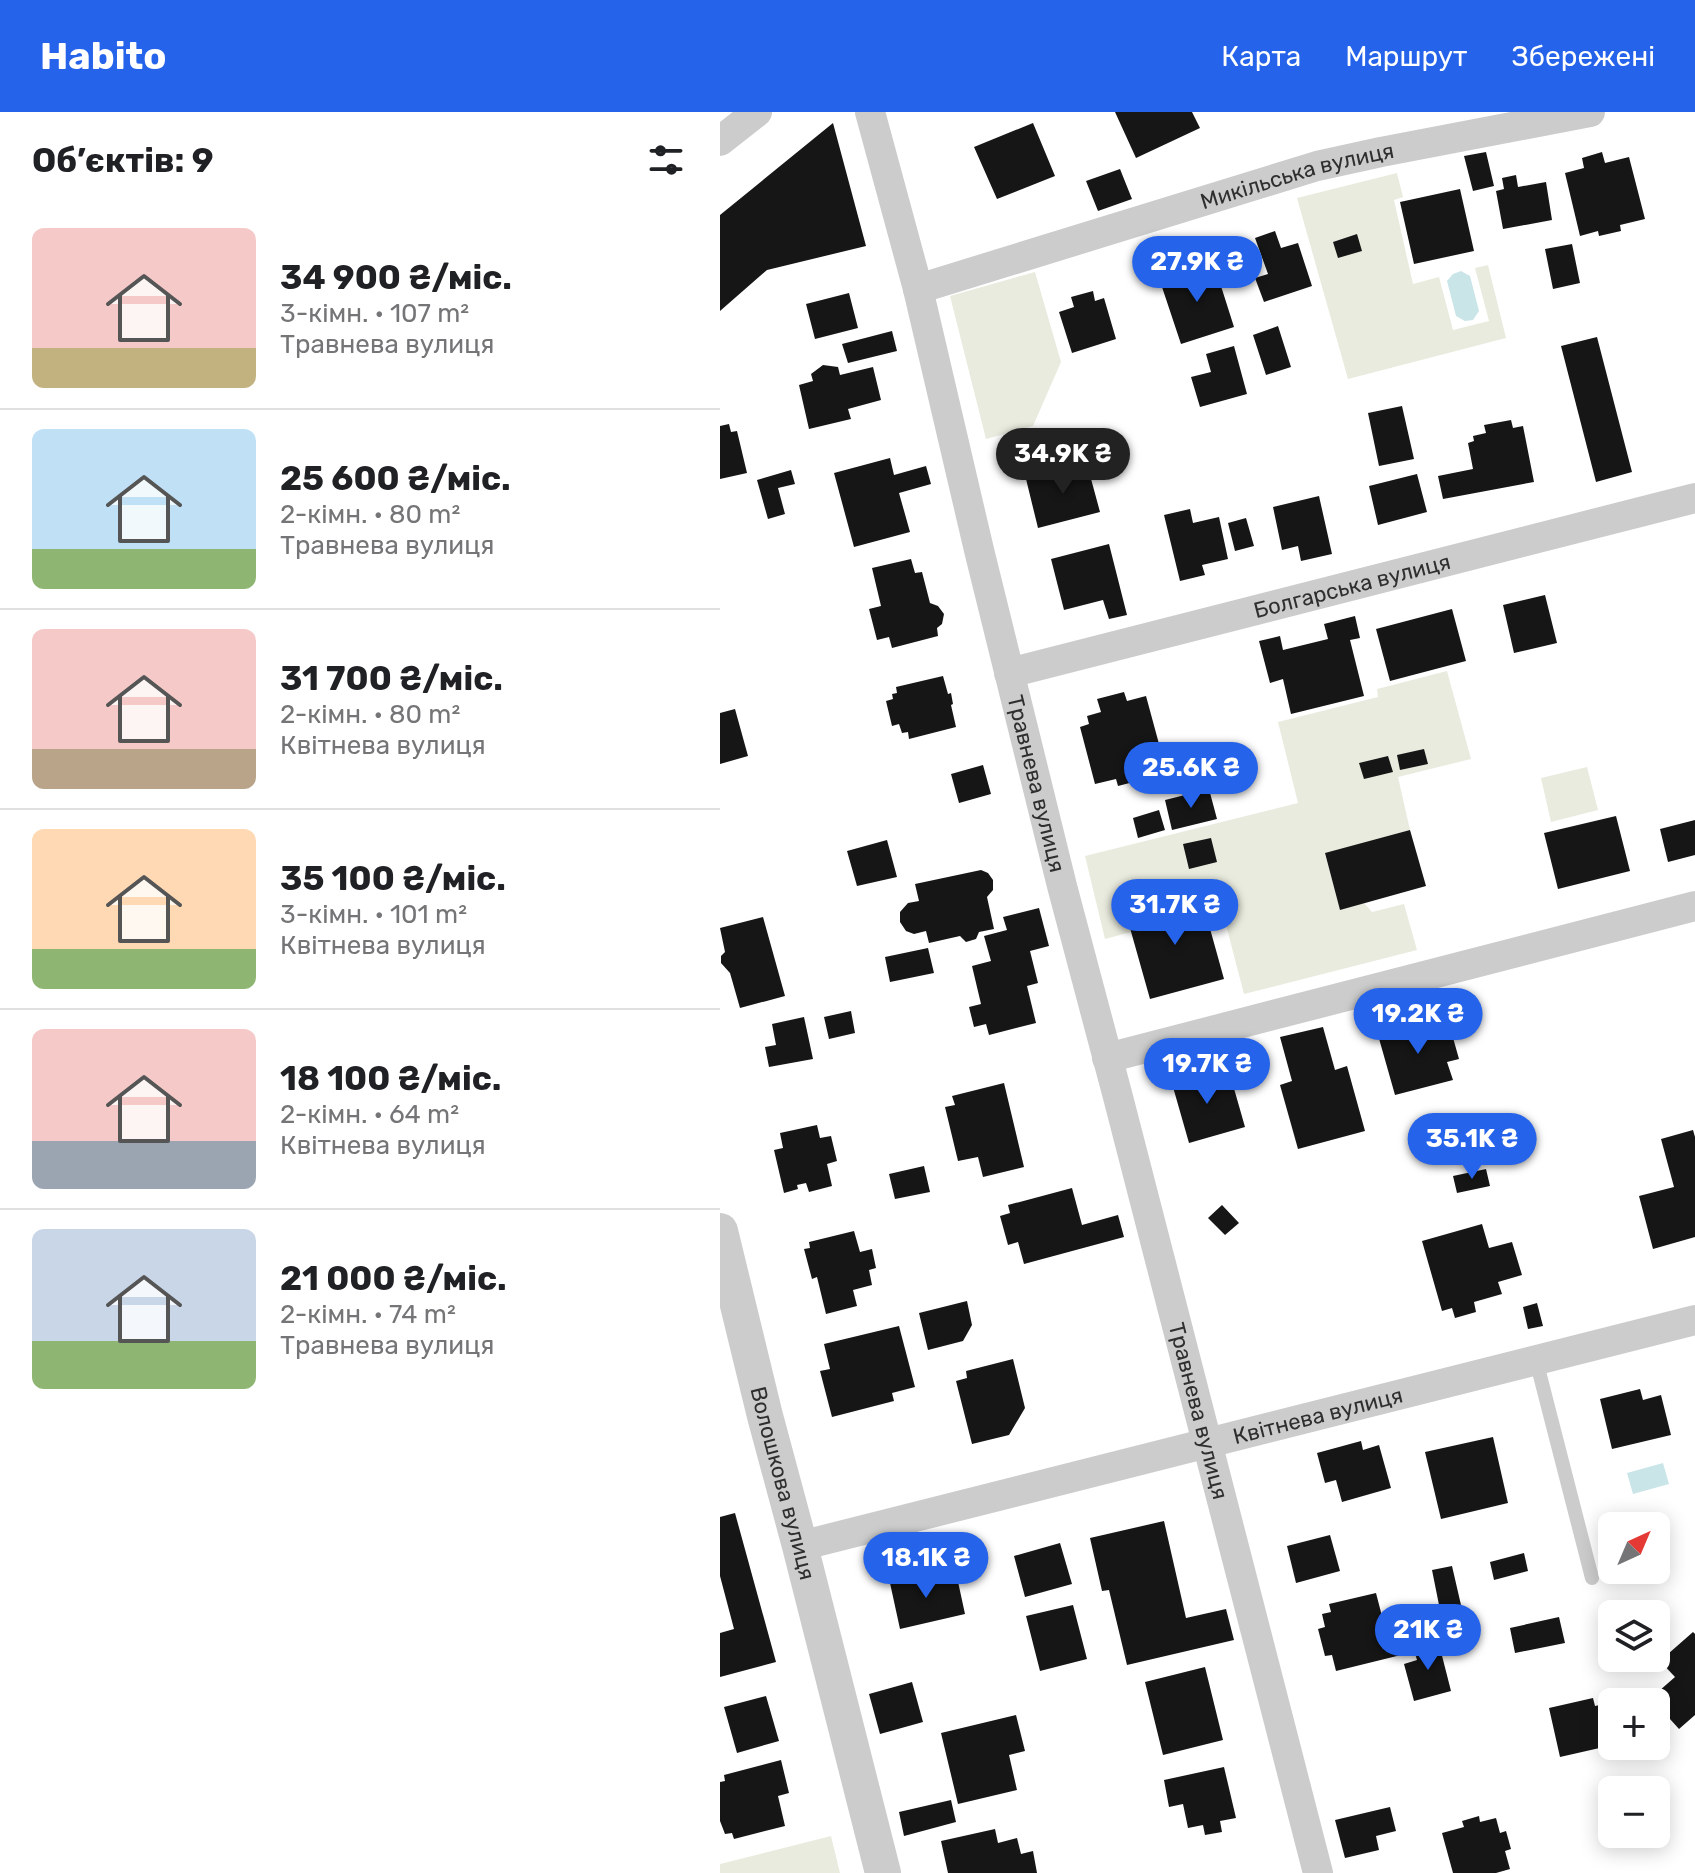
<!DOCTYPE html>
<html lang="uk">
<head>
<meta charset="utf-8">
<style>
	body { margin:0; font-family:Rubik,sans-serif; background:#f2f2f2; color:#202124; height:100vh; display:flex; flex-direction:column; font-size:30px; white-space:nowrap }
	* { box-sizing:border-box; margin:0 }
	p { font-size:26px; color:#757577 }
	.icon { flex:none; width:44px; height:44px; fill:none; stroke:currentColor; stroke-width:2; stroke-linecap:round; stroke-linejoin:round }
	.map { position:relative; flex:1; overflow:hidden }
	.details { display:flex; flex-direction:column; background:#fff; width:720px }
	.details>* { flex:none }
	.needle { width:52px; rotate:44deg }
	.fabs { position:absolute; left:878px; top:1400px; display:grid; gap:16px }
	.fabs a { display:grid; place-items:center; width:72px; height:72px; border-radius:12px; background:#fff; box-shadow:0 4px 20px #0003; font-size:40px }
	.price { position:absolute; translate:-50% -68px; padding:0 18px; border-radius:28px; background:#2563eb; color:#fff; font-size:26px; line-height:52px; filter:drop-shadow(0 2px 4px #0008) }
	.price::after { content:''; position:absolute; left:50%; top:48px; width:24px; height:18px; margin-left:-12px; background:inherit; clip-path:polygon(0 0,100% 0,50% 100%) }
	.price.selected { background:#222; color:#fff }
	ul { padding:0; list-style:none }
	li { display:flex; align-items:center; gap:24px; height:200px; padding:0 32px }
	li+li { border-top:2px solid #e0e0e0 }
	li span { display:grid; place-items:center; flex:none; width:224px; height:160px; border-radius:12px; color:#555 }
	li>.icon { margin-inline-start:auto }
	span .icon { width:96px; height:96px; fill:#fffc; stroke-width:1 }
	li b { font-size:34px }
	h2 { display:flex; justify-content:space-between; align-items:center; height:96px; padding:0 32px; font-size:34px }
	header { display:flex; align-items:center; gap:48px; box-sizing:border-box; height:112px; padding:0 40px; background:#2563eb; color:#fff }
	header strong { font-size:38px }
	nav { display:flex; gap:44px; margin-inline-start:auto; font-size:28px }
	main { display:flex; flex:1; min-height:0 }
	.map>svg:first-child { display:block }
</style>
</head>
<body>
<header>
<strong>Habito</strong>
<nav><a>Карта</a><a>Маршрут</a><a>Збережені</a></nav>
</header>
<main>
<section class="details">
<h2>Об’єктів: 9<svg class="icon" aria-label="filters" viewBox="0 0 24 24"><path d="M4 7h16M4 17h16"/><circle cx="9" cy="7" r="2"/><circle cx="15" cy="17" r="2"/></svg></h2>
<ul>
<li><span style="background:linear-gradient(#f6c9c9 75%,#c2b280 0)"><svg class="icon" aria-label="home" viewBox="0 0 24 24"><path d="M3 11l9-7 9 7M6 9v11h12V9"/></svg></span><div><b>34 900 ₴/міс.</b><p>3-кімн. · 107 m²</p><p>Травнева вулиця</p></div></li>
<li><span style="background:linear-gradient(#bfe0f5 75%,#8fb573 0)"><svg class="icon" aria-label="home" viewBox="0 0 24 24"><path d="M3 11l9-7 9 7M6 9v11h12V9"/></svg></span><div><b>25 600 ₴/міс.</b><p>2-кімн. · 80 m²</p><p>Травнева вулиця</p></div></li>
<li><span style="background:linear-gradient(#f6c9c9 75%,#b9a48a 0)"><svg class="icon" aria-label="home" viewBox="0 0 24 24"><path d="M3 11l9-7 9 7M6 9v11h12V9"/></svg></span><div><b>31 700 ₴/міс.</b><p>2-кімн. · 80 m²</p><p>Квітнева вулиця</p></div></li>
<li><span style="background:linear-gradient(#ffd9b3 75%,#8fb573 0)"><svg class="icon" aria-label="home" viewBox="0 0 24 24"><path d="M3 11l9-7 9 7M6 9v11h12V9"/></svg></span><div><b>35 100 ₴/міс.</b><p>3-кімн. · 101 m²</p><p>Квітнева вулиця</p></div></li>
<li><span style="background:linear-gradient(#f6c9c9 70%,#9aa5b1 0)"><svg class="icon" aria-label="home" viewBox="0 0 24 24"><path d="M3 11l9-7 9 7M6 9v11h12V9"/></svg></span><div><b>18 100 ₴/міс.</b><p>2-кімн. · 64 m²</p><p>Квітнева вулиця</p></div></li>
<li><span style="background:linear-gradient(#c9d6e8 70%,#8fb573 0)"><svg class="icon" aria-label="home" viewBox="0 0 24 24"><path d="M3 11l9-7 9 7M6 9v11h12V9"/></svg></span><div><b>21 000 ₴/міс.</b><p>2-кімн. · 74 m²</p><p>Травнева вулиця</p></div></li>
</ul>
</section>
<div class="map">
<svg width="975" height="1761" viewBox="0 0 975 1761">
	<rect width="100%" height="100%" fill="#fff"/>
	<path fill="#e9ebde" d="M677,61L683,85L674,88L693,172L719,165L733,218L769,209L755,156L768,153L786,226L628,267L577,86Z
		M315,160L341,250L313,314L266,327L230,184Z
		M727,559L751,647L678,665L690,718L605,742L620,797L644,791L652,800L684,792L697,838L524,882L494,767L439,781L410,815L411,820L385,827L365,744L578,691L558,610L658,585L657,577Z
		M867,655L878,698L831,710L821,666Z
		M111,1724L120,1761H0V1752Z"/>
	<path fill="#c9e5e8" d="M741,159L750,164L759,199L753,208L745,209L736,204L727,169L733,162Z
		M943,1351L949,1372L913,1382L907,1361Z"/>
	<path fill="#161616" d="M395,0H472L480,16L416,46Z
		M113,11L146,134L47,158L0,199V103Z
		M313,11L335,64L277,87L254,35Z
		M766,40L774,74L753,79L744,44Z
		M882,40L885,51L909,45L925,107L900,113L901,119L879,124L878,119L860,124L845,61L864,56L862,46Z
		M400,57L412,87L378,99L366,69Z
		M796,63L798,75L826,70L832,108L783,117L776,79L784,77L782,66Z
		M740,77L754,139L694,152L680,90Z
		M555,119L561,136L578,131L592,174L544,190L535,166L548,162L535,126Z
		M637,122L642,139L618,146L613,130Z
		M852,132L860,171L833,177L825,137Z
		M494,152L514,215L461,232L440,169Z
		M373,179L375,189L384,186L396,227L352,241L339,200L354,195L351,185Z
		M129,181L138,216L95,227L86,192Z
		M558,214L571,255L546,263L533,223Z
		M172,219L177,239L128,251L122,232Z
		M877,225L912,360L876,370L841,234Z
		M514,234L527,282L480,295L471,265L491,260L486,242Z
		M103,253L118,255L120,263L153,255L161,288L128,297L131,307L89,317L79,273L93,269L91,262Z
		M682,294L694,347L659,354L648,301Z
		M791,308L793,316L803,314L814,370L723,387L718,364L753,357L748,331L754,329L753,324L766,321L764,313Z
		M9,312L11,320L17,319L27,361L0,367V314Z
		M170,346L174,363L206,354L211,372L179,381L190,420L134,435L114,361Z
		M367,352L380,400L318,416L306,367Z
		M71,358L75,372L58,376L65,402L48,407L37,368Z
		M697,362L707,400L658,413L649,374Z
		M599,384L612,442L581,449L578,434L562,438L553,395Z
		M470,397L473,411L499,405L508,447L482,453L485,463L460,469L444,403Z
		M526,406L534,434L515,439L508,411Z
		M389,432L407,503L389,507L383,488L344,498L331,447Z
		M191,447L195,461L202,460L210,491L218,494L224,502L222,512L217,516L218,524L172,536L169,525L157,528L149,497L161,494L152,456Z
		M825,483L837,531L794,541L783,493Z
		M732,497L746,549L670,569L656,517Z
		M635,504L640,526L630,528L644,584L571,602L563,567L550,571L539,529L560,524L563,538L608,527L604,512Z
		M223,564L228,582L231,581L233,592L231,593L236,615L189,627L188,620L182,621L179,612L172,614L166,589L173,587L172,582L177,581L176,575Z
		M404,580L407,589L426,584L445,654L419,661L421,668L398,674L396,667L375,672L360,615L369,612L367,604L381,600L377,587Z
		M15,597L28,644L0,652V601Z
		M704,637L708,652L680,658L677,643Z
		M668,644L673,660L644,667L639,651Z
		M263,653L271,682L239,691L231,662Z
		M489,677L497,707L452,718L445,688Z
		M439,698L445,718L418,726L413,706Z
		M896,704L910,759L838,777L824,721Z
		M975,708V743L948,750L940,717Z
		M690,718L706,774L620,798L605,741Z
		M491,726L497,750L469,757L463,732Z
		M167,728L177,765L137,774L127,739Z
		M261,758L268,761L273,768V778L267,785L274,817L259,820L256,827L246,830L240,824L209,831L206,819L194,822L186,819L180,810V800L188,791L199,789L195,772Z
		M439,781L484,795L504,867L430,887L410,816Z
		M319,796L329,834L310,839L318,871L307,874L316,911L269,923L266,912L254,915L249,895L261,892L252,854L271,849L264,824L287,818L283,805Z
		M43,805L65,884L20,896L10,861L1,851V844L5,840L0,816Z
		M208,836L214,861L170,870L165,845Z
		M131,899L135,921L109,927L104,905Z
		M84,905L93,947L49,955L45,935L56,933L52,912Z
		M716,907L719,919L730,915L739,947L727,950L733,968L675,983L658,923Z
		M603,915L615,958L627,954L645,1019L578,1037L560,973L572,969L560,925Z
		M483,959L487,972L511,966L525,1015L469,1031L451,968Z
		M284,971L304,1055L263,1065L258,1045L238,1049L225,995L235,993L232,984Z
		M760,1008L767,1033L745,1038L739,1013Z
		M97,1013L100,1026L111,1024L117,1049L107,1052L112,1074L89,1080L86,1071L77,1073L78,1077L64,1081L54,1038L63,1036L60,1021Z
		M973,1018L975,1025V1125L933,1137L919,1084L954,1075L941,1027Z
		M204,1054L210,1080L175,1087L169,1062Z
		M766,1057L770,1074L737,1081L733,1064Z
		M352,1076L362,1113L398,1103L404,1125L304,1152L298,1130L288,1133L280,1104L290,1101L288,1093Z
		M502,1093L519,1111L505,1123L488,1106Z
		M762,1112L769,1136L792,1130L802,1163L778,1170L782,1182L754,1190L756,1200L735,1206L732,1196L722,1199L702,1129Z
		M134,1119L140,1140L152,1137L156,1156L149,1158L152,1173L133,1178L137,1194L106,1202L97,1165L92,1167L84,1137L90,1136L89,1130Z
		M247,1189L252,1213L243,1229L208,1238L199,1201Z
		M817,1191L823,1214L808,1217L803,1195Z
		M179,1214L195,1275L172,1281L174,1289L112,1305L100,1259L110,1257L104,1232Z
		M293,1247L305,1296L289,1323L252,1332L236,1269L247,1266L246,1259Z
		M920,1277L923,1288L941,1283L951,1323L892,1337L880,1287Z
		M773,1325L788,1391L721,1407L705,1340Z
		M641,1329L643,1338L659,1333L671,1376L622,1390L616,1368L605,1371L597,1341Z
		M15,1401L56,1550L0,1565V1521L14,1517L0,1464V1405Z
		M444,1409L466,1506L506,1497L514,1528L407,1553L389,1478L382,1479L370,1426Z
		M610,1423L620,1459L576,1471L567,1434Z
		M340,1431L352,1472L305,1485L294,1444Z
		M804,1441L808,1459L774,1468L770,1450Z
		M732,1454L741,1493L720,1498L712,1458Z
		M216,1460L218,1469L237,1465L245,1502L180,1517L170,1471Z
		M656,1481L663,1508L672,1505L681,1543L616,1559L612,1543L605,1544L598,1517L605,1515L602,1502L611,1500L609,1492Z
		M353,1493L367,1547L320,1559L306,1504Z
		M839,1505L845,1531L795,1541L790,1516Z
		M973,1520L975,1522V1603L959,1617L931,1586L955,1565L940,1549Z
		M718,1528L731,1579L694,1589L684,1552L697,1548L693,1534Z
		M485,1555L503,1628L443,1643L425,1570Z
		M192,1570L203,1610L160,1622L149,1582Z
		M46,1584L59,1629L17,1641L4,1595Z
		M873,1586L875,1594L889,1591L892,1604V1624L882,1626L884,1635L840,1645L829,1596Z
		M296,1603L305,1639L289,1643L297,1678L238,1692L221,1621Z
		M61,1648L69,1681L58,1684L65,1714L14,1727L12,1721L5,1722L0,1709V1670L5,1669L4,1663Z
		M504,1655L516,1706L500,1709L502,1720L485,1723L483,1713L468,1716L463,1692L449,1695L444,1668Z
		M231,1688L236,1710L184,1724L179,1700Z
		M670,1695L676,1719L656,1724L659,1738L625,1746L615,1708Z
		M759,1704L760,1710L776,1706L780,1721L786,1719L791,1737L785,1739L790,1757L776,1761H733L722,1721L744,1715L742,1709Z
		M275,1717L278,1731L297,1726L301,1742L313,1739L317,1761H228L221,1729Z"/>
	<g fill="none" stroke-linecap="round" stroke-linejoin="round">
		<path stroke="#ccc" stroke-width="14" d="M816,1248L872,1466"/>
		<g stroke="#ccc" stroke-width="30">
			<path id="s1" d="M150,0L198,177L259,438L342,774L398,985L598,1761"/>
			<path d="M0,29L37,0"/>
			<path id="s2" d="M198,177L597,54L661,40L870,0"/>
			<path id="s3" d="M289,561L975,386"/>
			<path d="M387,946L975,794"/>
			<path id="s4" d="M80,1434L975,1208"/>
		</g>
		<path stroke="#ccc" stroke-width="36" id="s5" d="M0,1119L45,1304L80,1434L163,1761"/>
	</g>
	<g text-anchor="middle" stroke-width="8" stroke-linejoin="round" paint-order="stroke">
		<g font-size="22" fill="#2f2f2f" stroke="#fff">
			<text dy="8" stroke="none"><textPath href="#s2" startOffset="396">Микільська вулиця</textPath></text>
			<text dy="8" stroke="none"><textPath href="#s3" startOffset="354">Болгарська вулиця</textPath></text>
			<text dy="8" stroke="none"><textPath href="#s1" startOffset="692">Травнева вулиця</textPath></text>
			<text dy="8" stroke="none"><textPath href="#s1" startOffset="1340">Травнева вулиця</textPath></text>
			<text dy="8" stroke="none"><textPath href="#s4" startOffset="534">Квітнева вулиця</textPath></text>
			<text dy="8" stroke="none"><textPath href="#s5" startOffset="260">Волошкова вулиця</textPath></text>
		</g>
	</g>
</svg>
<div class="fabs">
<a><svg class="needle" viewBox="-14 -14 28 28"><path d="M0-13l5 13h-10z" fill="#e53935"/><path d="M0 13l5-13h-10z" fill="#757577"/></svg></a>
<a><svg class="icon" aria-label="layers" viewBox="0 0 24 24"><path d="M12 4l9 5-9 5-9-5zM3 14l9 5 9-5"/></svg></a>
<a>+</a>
<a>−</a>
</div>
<b class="price" style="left:477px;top:192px">27.9K ₴</b>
<b class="price selected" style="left:343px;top:384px">34.9K ₴</b>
<b class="price" style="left:471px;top:698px">25.6K ₴</b>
<b class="price" style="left:455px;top:835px">31.7K ₴</b>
<b class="price" style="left:698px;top:944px">19.2K ₴</b>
<b class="price" style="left:487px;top:994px">19.7K ₴</b>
<b class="price" style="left:752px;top:1069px">35.1K ₴</b>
<b class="price" style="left:206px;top:1488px">18.1K ₴</b>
<b class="price" style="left:708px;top:1560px">21K ₴</b>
</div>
</main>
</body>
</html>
